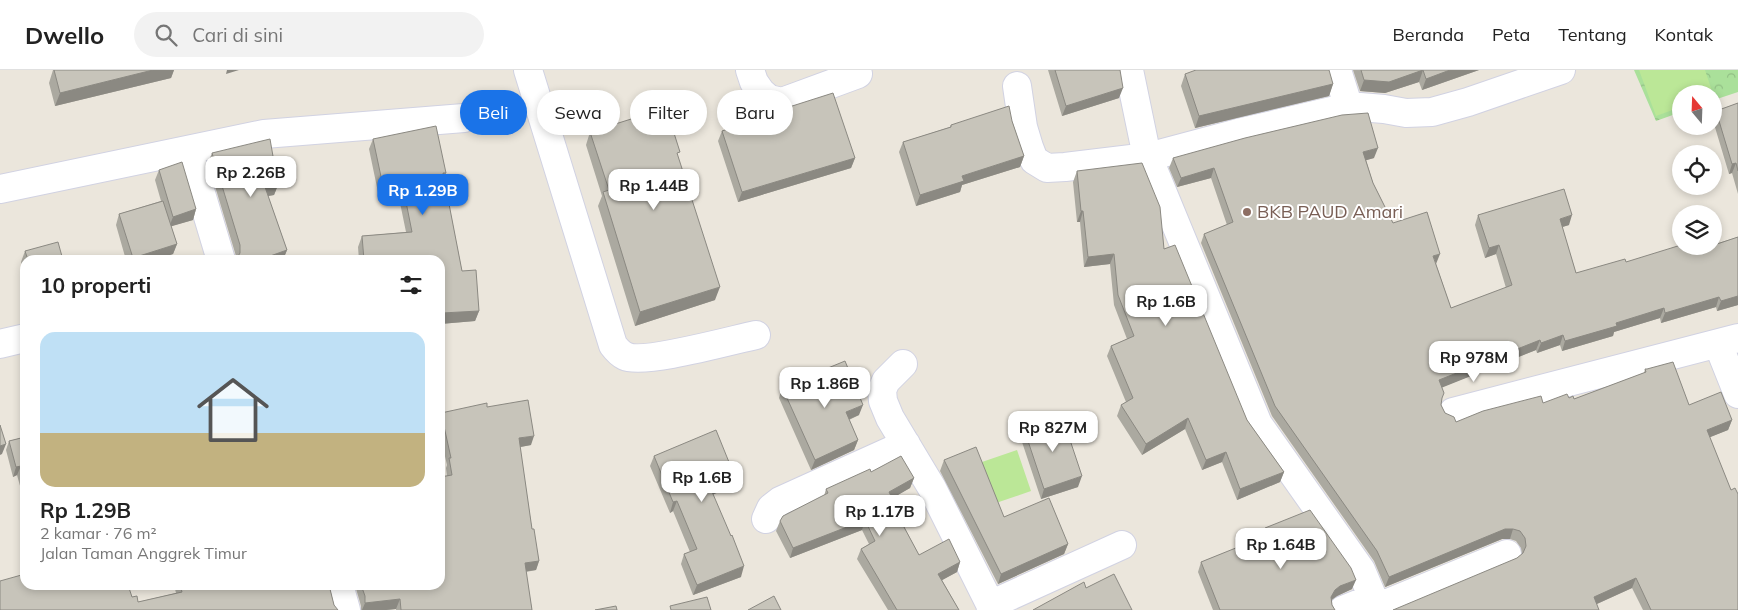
<!DOCTYPE html>
<html lang="id">
<head>
<meta charset="utf-8">
<style>
	body { margin:0; font-family:Mulish,sans-serif; background:#f2f2f2; color:#222; height:100vh; display:flex; flex-direction:column; font-size:19px; white-space:nowrap }
	* { box-sizing:border-box; margin:0 }
	p { font-size:16px; color:#767676 }
	.icon { flex:none; width:28px; height:28px; fill:none; stroke:currentColor; stroke-width:2; stroke-linecap:round; stroke-linejoin:round }
	.map { position:relative; flex:1; overflow:hidden }
	.details { position:absolute; left:20px; top:185px; width:425px; height:335px; display:flex; flex-direction:column; background:#fff; border-radius:15px; box-shadow:0 2px 8px #0003 }
	.details>* { flex:none }
	.guide { position:absolute; left:460px; top:20px; width:475px; height:45px; display:flex; gap:10px }
	.needle { width:32px; rotate:341deg }
	.fabs { position:absolute; left:1672px; top:15px; display:grid; gap:10px }
	.fabs a { display:grid; place-items:center; width:50px; height:50px; border-radius:50%; background:#fff; box-shadow:0 2px 8px #0003; font-size:25px }
	.price { position:absolute; translate:-50% -42px; padding:0 11px; border-radius:10px; background:#fff; color:#222; font-size:16px; line-height:32px; filter:drop-shadow(0 1px 2px #0008) }
	.price::after { content:''; position:absolute; left:50%; top:30px; width:15px; height:11px; margin-left:-8px; background:inherit; clip-path:polygon(0 0,100% 0,50% 100%) }
	.price.on { background:#1a73e8; color:#fff }
	ul { padding:0; list-style:none }
	li { display:grid; align-content:center; gap:10px; height:265px; padding:0 20px }
	li+li { border-top:1px solid #e0e0e0 }
	li span { display:grid; place-items:center; height:155px; border-radius:15px; color:#555 }
	li>.icon { margin-inline-start:auto }
	span .icon { width:90px; height:90px; fill:#fffc; stroke-width:1 }
	li b { font-size:21px }
	h2 { display:flex; justify-content:space-between; align-items:center; height:60px; padding:0 20px; font-size:21px }
	.pill { padding:0 18px; border-radius:22px; background:#fff; box-shadow:0 2px 8px #0003; font-size:18px; line-height:45px }
	.pill.on { background:#1a73e8; color:#fff }
	header { display:flex; align-items:center; gap:30px; box-sizing:border-box; height:70px; padding:0 25px; background:#fff; border-bottom:1px solid #e0e0e0 }
	header strong { font-size:24px }
	nav { display:flex; gap:28px; margin-inline-start:auto; font-size:18px }
	.search { width:350px; height:45px; background:#f2f2f2; display:flex; align-items:center; gap:12px; box-sizing:border-box; padding:0 18px; border-radius:28px; color:#767676; font-size:19px }
	.map>svg:first-child { display:block }
</style>
</head>
<body>
<header>
<strong>Dwello</strong>
<div class="search"><svg class="icon" aria-label="search" viewBox="0 0 24 24"><circle cx="10" cy="10" r="6"/><path d="M15 15l6 6"/></svg>Cari di sini</div>
<nav><a>Beranda</a><a>Peta</a><a>Tentang</a><a>Kontak</a></nav>
</header>
<div class="map">
<svg width="1738" height="540" viewBox="0 0 1738 540">
	<defs>
		<pattern id="park-crowns" width="20" height="18" patternUnits="userSpaceOnUse" patternTransform="scale(1.25)"><rect width="20" height="18" fill="#aae09a"/><path d="M2 6a3 3 0 1 1 6 0M12 15a3 3 0 1 1 6 0" fill="none" stroke="#92c085"/></pattern>
	</defs>
	<rect width="100%" height="100%" fill="#ebe6dc"/>
	<path fill="url(#park-crowns)" d="M1634,0H1738V22L1714,30V24H1681V42L1656,51Z"/>
	<path fill="#bbe797" d="M1639,0H1705L1713,24H1681V37L1656,46Z
		M1017,380L1031,421L996,433L982,392Z"/>
	<g fill="none" stroke-linecap="round" stroke-linejoin="round">
		<defs>
			<path id="street" d="M528,0L613,275C616,279 621,284 625,286C643,295 732,270 756,265
				M750,0L754,12L761,22L769,29L782,32L858,4
				M1129,0L1146,82L1258,354L1361,500L1378,540
				M1337,0L1349,38
				M1017,16L1023,57L1029,77L1034,90L1047,98L1065,97L1148,87L1238,63L1336,40L1360,37L1384,39L1406,43L1432,42L1468,32L1561,0
				M188,80L221,190
				M0,119L264,64L464,48
				M0,274L25,268
				M1718,274L1738,324
				M903,294L886,311L882,320L883,331L890,348L932,418L993,540
				M1453,342L1738,268
				M766,449L771,438L780,431L906,374
				M339,515L346,540
				M990,535L1122,475
				M1376,538L1507,484
				M1343,540L1373,528"/>
		</defs>
		<use href="#street" stroke="#d1d2e2" stroke-width="30"/>
		<use href="#street" stroke="#fff" stroke-width="28"/>
	</g>
	<path fill="#aba9a0" d="M53,0H174L171,8L55,36L49,13Z
		M1048,0H1120L1119,28L1062,46Z
		M1353,0H1479L1422,20L1419,12L1385,23L1360,21Z
		M1185,4L1333,14L1329,26L1195,58L1181,16Z
		M1738,33V124L1732,103L1729,104L1714,54V48L1716,41Z
		M764,45L855,88L851,98L738,132L718,71L722,61L763,48Z
		M1012,51L1024,86L1020,97L962,115L960,122L916,136L899,82L903,72L950,57L951,55Z
		M590,62L678,87L715,230L635,256L598,136L602,126L586,75Z
		M373,69L446,103L444,109L462,201L479,241L475,251L440,254V190H359L358,177L362,166L406,162L398,123L379,127L369,79Z
		M212,83L278,115L274,125L268,126L287,180L283,190H236V186L208,93Z
		M1173,88H1374L1366,90L1373,113L1393,153L1436,194L1451,238L1506,218L1496,184L1485,188L1475,155L1478,145L1569,155L1562,157L1576,203L1626,192L1702,178L1738,167V235L1717,241L1716,237L1661,253L1660,248L1614,262L1613,266L1562,281L1560,275L1537,283L1536,280L1442,317L1441,335L1445,343L1456,352L1569,328L1574,329L1644,303L1645,299L1689,335L1732,350L1728,360L1710,367L1738,540H1643L1632,518L1597,534L1517,488L1522,484L1521,478L1516,471L1510,469H1502L1385,517L1374,491L1272,346L1201,173L1204,164L1227,155L1211,108L1177,117L1169,98Z
		M159,100L196,139L193,150L171,156L177,174L173,184L155,190H126L116,155L119,144L161,131L155,110Z
		M1077,101L1164,179L1247,350L1284,402L1280,412L1237,430L1222,392L1202,400L1185,359L1142,385L1117,346L1121,335L1126,332L1107,286L1111,276L1127,269L1114,235L1110,194L1084,197L1080,152H1077L1073,112Z
		M25,181L63,190H25V204L21,192Z
		M782,317L859,345L849,350L858,370L854,380L811,400L779,328Z
		M487,337L531,375L520,377L532,459L539,491L536,500L526,502L532,540H396V539L386,540H361V536L355,515H440L447,406L446,398L447,395L440,365V346L441,343Z
		M1024,359L1078,417L1041,429L1021,369Z
		M25,367V434L17,405L13,407L6,380L9,371Z
		M654,386L735,407L731,417L713,424L741,507L693,525L681,494L684,484L690,482L673,441L670,443L650,396Z
		M944,390L1004,447L1068,474L1064,484L998,514L940,401Z
		M871,402L914,408L910,418L892,428V434L919,485L960,492L957,502L942,510L959,540H888L857,489L861,479L869,474L862,460L790,488L776,461L780,451L824,426L826,419Z
		M1265,458L1352,519L1337,526L1332,530V535L1335,540H1213L1198,502L1201,492L1262,468Z
		M174,515H329L334,535L0,540L132,527L138,532L176,523Z"/>
	<path fill="#8b8982" d="M153,0H174L171,8L55,36L60,23Z
		M227,0H239L226,4Z
		M1423,0L1419,12L1385,23L1360,21L1364,10Z
		M1450,0H1479L1422,20L1426,9Z
		M1333,14L1329,26L1195,58L1199,46Z
		M1123,18L1119,28L1062,46L1066,36Z
		M1378,78L1374,88L1360,92L1363,82Z
		M1024,86L1020,97L962,115L960,122L916,136L920,125L962,106Z
		M855,88L851,98L738,132L742,122Z
		M1736,93L1732,103L1729,104L1732,94Z
		M1214,98L1211,108L1177,117L1181,108Z
		M402,112L398,123L379,127L383,116Z
		M278,115L274,125L262,127L265,117Z
		M196,139L193,150L169,157L173,147Z
		M1081,141H1083L1080,152H1077Z
		M1572,145L1569,155L1556,159L1560,149Z
		M177,174L173,184L155,190H132L133,188Z
		M1499,175L1496,184L1485,188L1489,178Z
		M287,180L283,190H259Z
		M1114,184L1110,194L1084,197L1088,187Z
		M1440,184L1436,194L1433,186Z
		M720,217L715,230L635,256L640,242Z
		M1738,226V235L1717,241L1721,231Z
		M1719,227L1716,237L1661,253L1665,243Z
		M1664,238L1660,248L1614,262L1613,266L1562,281L1565,271L1616,253Z
		M479,241L475,251L440,254V247L442,243Z
		M1563,265L1560,275L1537,283L1541,273Z
		M1540,270L1536,280L1436,320L1439,310Z
		M863,335L859,345L843,352L846,342Z
		M1188,348L1185,359L1142,385L1146,374Z
		M1732,350L1728,360L1703,370L1707,360Z
		M534,366L531,375L515,378L519,368Z
		M858,370L854,380L811,400L815,390Z
		M6,374L2,384L0,385V376Z
		M1226,382L1222,392L1202,400L1206,390Z
		M21,396L17,405L13,407L16,397Z
		M1284,402L1280,412L1237,430L1240,419Z
		M1082,406L1078,417L1041,429L1044,419Z
		M735,407L731,417L707,427L710,417Z
		M914,408L910,418L886,432L889,422Z
		M677,431L673,441L670,443L673,432Z
		M865,450L862,460L790,488L793,478Z
		M1505,459H1513L1510,469H1502L1385,517L1389,507Z
		M1068,474L1064,484L998,514L1001,504Z
		M539,491L536,500L521,502L525,493Z
		M960,492L957,502L935,514L938,504Z
		M744,496L741,507L693,525L697,515Z
		M1636,508L1632,518L1590,537L1594,527Z
		M1356,510L1352,519L1337,526L1331,530V527L1335,520L1340,516Z
		M400,529L396,539L386,540H362L365,533Z"/>
	<path fill="#c7c4ba" stroke="#8b8982" d="M54,0H153L60,23Z
		M1055,0H1120L1123,18L1066,36Z
		M1196,0H1329L1333,14L1199,46L1185,4Z
		M1361,0H1423L1389,12L1364,10Z
		M1423,0H1450L1426,9Z
		M833,23L855,88L742,122L722,61L765,47L764,45Z
		M1738,33V101L1736,93L1732,94L1716,41Z
		M1009,36L1012,51L1024,86L962,106L964,111L920,125L903,72L951,57V55Z
		M666,38L680,82L677,83L720,217L640,242L603,122L609,120L590,62Z
		M1368,43L1378,78L1363,82L1373,113L1393,153L1427,142L1440,184L1433,186L1451,238L1512,215L1499,175L1489,178L1478,145L1564,119L1572,145L1560,149L1576,203L1625,189L1626,192L1681,175V176H1702V178L1708,176H1714V175L1738,167V226L1721,231L1719,227L1665,243L1664,238L1616,253L1617,256L1565,271L1563,265L1541,273L1540,270L1439,310L1444,323L1442,328L1441,335L1445,343L1454,347L1456,352L1483,341L1541,326L1543,333L1567,324L1569,328L1573,326L1574,329L1646,302L1645,299H1647L1673,292L1689,335L1721,322L1732,350L1707,360L1731,420L1735,418L1738,424V540H1651L1636,508L1594,527L1599,540H1393L1517,488L1523,483L1526,476L1525,468L1520,461L1513,459H1505L1389,507L1377,481L1275,336L1204,164L1233,152L1214,98L1181,108L1173,88L1245,68L1342,45Z
		M436,56L446,103H443L462,201L476,200L479,241L442,243V246L440,247V190H364L362,166L412,162L402,112L383,116L373,69Z
		M270,69L278,115L265,117L287,180L259,190H238L237,188L240,183V175L212,83Z
		M182,92L196,139L173,147L159,100Z
		M1142,93L1160,137L1164,179L1175,175L1247,350L1284,402L1240,419L1226,382L1206,390L1188,348L1146,374L1121,335L1133,328L1111,276L1134,266L1118,225L1114,184L1088,187L1083,141H1081L1077,101Z
		M163,131L177,174L133,188L119,144Z
		M58,172L63,190H28L25,181Z
		M845,291L863,335L846,342L858,370L815,390L782,317Z
		M528,330L534,366L519,368L532,459H534L539,491L525,493L532,540H401L400,529L365,533V526L361,515H440V407L452,405L449,388H451L441,343L487,333V337Z
		M1062,346L1082,406L1044,419L1024,359Z
		M0,355L6,374L0,376Z
		M716,360L735,407L710,417L731,466L732,465L744,496L697,515L684,484L697,479L677,431L673,432L654,386Z
		M25,367V411L21,396L16,397L9,371Z
		M976,377L1004,447L1049,428L1068,474L1001,504L944,390Z
		M901,386L914,408L889,422L893,430L890,431L919,485L949,469L960,492L938,504L959,540H897L861,479L875,471L865,450L793,478L780,451L783,446L828,423L826,419L870,399L871,402Z
		M1310,440L1351,498L1356,510L1340,516L1335,520L1331,527L1332,535L1335,540H1220L1201,492L1268,465L1265,458Z
		M25,504V515H128L132,527L137,526L138,532L182,522L180,515H329L334,535L338,540H0V511Z
		M1114,504L1132,540H1033L1084,512L1086,518Z
		M774,526L781,540H748Z
		M707,527L711,540H671L670,536Z
		M616,536L617,540H595Z"/>
	<circle fill="#8d6e63" stroke="#fff" stroke-width="2" cx="1247" cy="142" r="5"/>
	<g text-anchor="middle" stroke-width="4" stroke-linejoin="round" paint-order="stroke">
		<g font-size="18" fill="#785e54" stroke="#fff" text-anchor="start">
			<text x="1257" y="148">BKB PAUD Amari</text>
		</g>
	</g>
</svg>
<div class="fabs">
<a><svg class="needle" viewBox="-14 -14 28 28"><path d="M0-13l5 13h-10z" fill="#e53935"/><path d="M0 13l5-13h-10z" fill="#767676"/></svg></a>
<a><svg class="icon" aria-label="locate" viewBox="0 0 24 24"><circle cx="12" cy="12" r="6"/><path d="M12 2v4M12 18v4M2 12h4M18 12h4"/></svg></a>
<a><svg class="icon" aria-label="layers" viewBox="0 0 24 24"><path d="M12 4l9 5-9 5-9-5zM3 14l9 5 9-5"/></svg></a>
</div>
<b class="price" style="left:251px;top:128px">Rp 2.26B</b>
<b class="price" style="left:654px;top:141px">Rp 1.44B</b>
<b class="price on" style="left:423px;top:146px">Rp 1.29B</b>
<b class="price" style="left:1166px;top:257px">Rp 1.6B</b>
<b class="price" style="left:1474px;top:313px">Rp 978M</b>
<b class="price" style="left:825px;top:339px">Rp 1.86B</b>
<b class="price" style="left:1053px;top:383px">Rp 827M</b>
<b class="price" style="left:702px;top:433px">Rp 1.6B</b>
<b class="price" style="left:880px;top:467px">Rp 1.17B</b>
<b class="price" style="left:1281px;top:500px">Rp 1.64B</b>
<div class="guide">
<a class="pill on">Beli</a>
<a class="pill">Sewa</a>
<a class="pill">Filter</a>
<a class="pill">Baru</a>
</div>
<section class="details">
<h2>10 properti<svg class="icon" aria-label="filters" viewBox="0 0 24 24"><path d="M4 7h16M4 17h16"/><circle cx="9" cy="7" r="2"/><circle cx="15" cy="17" r="2"/></svg></h2>
<ul>
<li><span style="background:linear-gradient(#bfe0f5 65%,#c2b280 0)"><svg class="icon" aria-label="home" viewBox="0 0 24 24"><path d="M3 11l9-7 9 7M6 9v11h12V9"/></svg></span><div><b>Rp 1.29B</b><p>2 kamar · 76 m²</p><p>Jalan Taman Anggrek Timur</p></div></li>
</ul>
</section>
</div>
</body>
</html>
